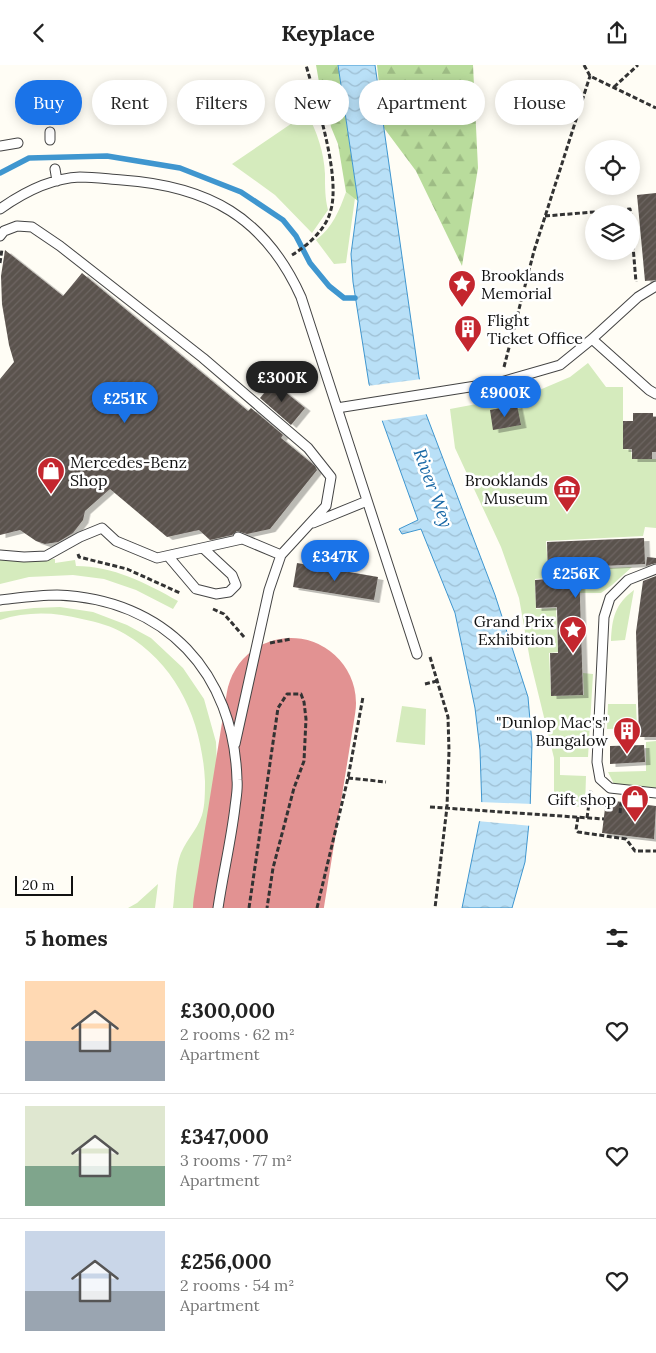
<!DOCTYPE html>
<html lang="en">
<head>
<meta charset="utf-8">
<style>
	body { margin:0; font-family:Lora,serif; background:#f6f6f6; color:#222; height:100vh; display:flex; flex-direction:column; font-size:19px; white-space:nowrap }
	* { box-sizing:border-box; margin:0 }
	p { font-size:16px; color:#767676 }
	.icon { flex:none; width:28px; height:28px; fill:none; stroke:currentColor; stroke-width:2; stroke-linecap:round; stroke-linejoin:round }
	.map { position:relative; height:843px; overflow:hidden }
	.sheet { display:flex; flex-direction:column; background:#fff; flex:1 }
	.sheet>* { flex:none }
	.banner { position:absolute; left:15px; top:15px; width:626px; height:45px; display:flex; gap:10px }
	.buttons { position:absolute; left:585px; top:75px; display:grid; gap:10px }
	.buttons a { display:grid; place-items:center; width:55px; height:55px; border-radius:50%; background:#fff; box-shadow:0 2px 12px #0003; font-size:25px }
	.scale { position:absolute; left:15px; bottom:12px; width:58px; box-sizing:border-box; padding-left:5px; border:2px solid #111; border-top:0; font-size:14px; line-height:18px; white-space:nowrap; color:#111; -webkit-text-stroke:4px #fff; paint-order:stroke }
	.price { position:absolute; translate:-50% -42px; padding:0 11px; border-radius:18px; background:#1a73e8; color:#fff; font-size:16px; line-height:32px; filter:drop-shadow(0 1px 2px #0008) }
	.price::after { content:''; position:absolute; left:50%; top:30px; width:15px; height:11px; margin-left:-8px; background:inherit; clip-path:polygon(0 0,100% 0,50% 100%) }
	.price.selected { background:#222; color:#fff }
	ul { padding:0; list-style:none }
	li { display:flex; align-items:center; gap:15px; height:125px; padding:0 25px }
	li+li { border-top:1px solid #e0e0e0 }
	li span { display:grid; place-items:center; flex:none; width:140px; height:100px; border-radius:0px; color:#555 }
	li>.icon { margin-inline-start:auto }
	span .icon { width:60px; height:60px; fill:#fffc; stroke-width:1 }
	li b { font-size:21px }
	h2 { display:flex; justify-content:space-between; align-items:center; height:60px; padding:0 25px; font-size:21px }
	.tag { padding:0 18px; border-radius:22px; background:#fff; box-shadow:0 2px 12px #0003; font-size:18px; line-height:45px }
	.tag.selected { background:#1a73e8; color:#fff }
	header { display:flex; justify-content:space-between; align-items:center; height:65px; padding:0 25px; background:#fff; font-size:22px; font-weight:800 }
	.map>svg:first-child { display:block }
</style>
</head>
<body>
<header><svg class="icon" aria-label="back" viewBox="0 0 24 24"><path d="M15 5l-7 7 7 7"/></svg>Keyplace<svg class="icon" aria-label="share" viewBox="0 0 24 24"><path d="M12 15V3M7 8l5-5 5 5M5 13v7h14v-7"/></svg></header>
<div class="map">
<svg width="656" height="843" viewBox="0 0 656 843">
	<defs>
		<pattern id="forest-firs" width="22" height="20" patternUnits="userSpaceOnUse" patternTransform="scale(1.25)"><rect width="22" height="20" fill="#b9dc9c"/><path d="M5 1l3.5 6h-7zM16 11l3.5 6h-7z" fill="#9ebc85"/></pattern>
		<pattern id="water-waves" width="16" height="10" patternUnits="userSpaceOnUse" patternTransform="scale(1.25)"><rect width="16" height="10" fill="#b9e0f7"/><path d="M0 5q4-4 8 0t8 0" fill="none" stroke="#9ebfd3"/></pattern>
		<pattern id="building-hatch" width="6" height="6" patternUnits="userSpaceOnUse" patternTransform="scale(1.25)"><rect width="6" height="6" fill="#5a524d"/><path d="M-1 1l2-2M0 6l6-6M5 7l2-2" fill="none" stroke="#6d6662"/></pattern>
		<filter id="shadow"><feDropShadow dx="5.5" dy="3" stdDeviation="0" flood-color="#0004"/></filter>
	</defs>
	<rect width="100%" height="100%" fill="#fffdf5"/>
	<path fill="#d5ebbd" d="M307,48C317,67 324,87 325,109C325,122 325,133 328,145L312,168L275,130L232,99Z
		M346,127L355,133L346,198L334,199L316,175C333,162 339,146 346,127Z
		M588,298L606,322H623V384L631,385L632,394H656V463L645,462L643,471L546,476L548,506L632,502L612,520L601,528H580L548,513L535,514L536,544L556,543L558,587L549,588L551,631L584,630L583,608L593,609L588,692H560V710L586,711L585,742L554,740V693L530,595L519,533L501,482L455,383L450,344L530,329L570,312Z
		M0,494H55V498L75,495L76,501C113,501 146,518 178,536L173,544L136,525L104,514L73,510L29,512L0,519Z
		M634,525L625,575L611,576C612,553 615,539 634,525Z
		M60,542L93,547L127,560L151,573L183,603L204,634L216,677L219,750L203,843H173C175,827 175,809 179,794C183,778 197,766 202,750C205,741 205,726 205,716C202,657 178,600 125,569C112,561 97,557 82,554C55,547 27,546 0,555V547L34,543Z
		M608,639H636L637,663L607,664Z
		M402,641L426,644L425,680L396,677Z
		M656,676V724L619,723L614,719L608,707L646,706V677Z
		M158,819L155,843H128L137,838Z"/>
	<path fill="url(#forest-firs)" d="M316,0H338L358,136L346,127L338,79L331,62L329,50L323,40Z
		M377,0H473L478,103L462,201L416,106L384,63Z"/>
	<path fill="url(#water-waves)" stroke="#3f96cf" d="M338,0H375L419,312L426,349L495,530L528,632L532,679L530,748L525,797L512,843H462L482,744L480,685L475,643L455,548L421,464L402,469L399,464L418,455L369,319L353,217L351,189L358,136Z"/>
	<path fill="#fffdf5" d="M422,314L428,349L380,356L367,321Z
		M479,737L533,739L532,761L477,756Z"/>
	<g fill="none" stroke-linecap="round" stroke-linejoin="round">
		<path stroke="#3f96cf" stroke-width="5.5" d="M0,108L29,93L107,91L180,103L241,127L283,155L296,171L310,198L329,221L344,233H355"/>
		<path stroke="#e29292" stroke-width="130" d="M258,843L291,638"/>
	</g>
	<path fill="url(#building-hatch)" filter="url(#shadow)" d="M656,128V215L645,216L637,130Z
		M5,185L63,231L82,208L248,346L251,343L283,370L281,373L315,401L317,405L270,464L247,469L237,466L232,470L210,475L199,465L167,472L110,424L85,446L83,455L73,468L58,477L45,479L36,476L20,465L0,470V314L14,297L9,280L2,239L1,211Z
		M273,317L305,343L291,360L260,333Z
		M517,340L521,360L493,365L490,345Z
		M633,348H653V352H656V387H652V394H632V384H623V356H633Z
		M644,473L645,499L579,502L583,630L551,631L550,588H558L557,542L536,543L535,515L548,514L547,477Z
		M647,492L656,493V498L646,501Z
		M297,498L378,512L374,535L293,522Z
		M656,511V672H639L636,567L643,516Z
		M644,680L645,697L610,699V681Z
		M606,735L656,741L654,774L602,768Z"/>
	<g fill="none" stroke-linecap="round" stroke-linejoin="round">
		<defs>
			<path id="lane" d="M50,67V75
				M0,81L18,78
				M55,104L57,116
				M0,144C24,127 51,113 80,112C94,112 108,114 122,115C208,121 265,152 301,232L417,589
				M0,171L4,166L17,161L32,162L60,181L203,293L308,383L331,412L326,441L281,490L238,472
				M592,274L649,325L656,329
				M337,343L501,317L560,300L592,274L638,232L656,221
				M313,458L367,436
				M0,490L24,492L46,491L80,472L102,463L116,476L157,493L242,474
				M168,491L196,524L216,529L229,527L236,520L232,510L203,483
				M656,504L628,515L610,533L604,552L597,697L600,714L610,723L656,728
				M0,535C18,533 38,530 57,530C166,534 234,608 237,715C238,724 236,733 235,742C231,776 223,809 218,843
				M235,679L269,525L281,490"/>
		</defs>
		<use href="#lane" stroke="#444" stroke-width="11"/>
		<path stroke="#333" stroke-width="3" stroke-dasharray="5 2.5" stroke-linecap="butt" d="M584,0L590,11L656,43
			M614,22L638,0
			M545,151L630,144L631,149
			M631,157L636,217
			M292,190C307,181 325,165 330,148C342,113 316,36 306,0
			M0,198L2,184
			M504,302L534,186L590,11
			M78,489L79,492L127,504L180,528
			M213,544L224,549L245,573
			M270,578L291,574
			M430,592L448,652L449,686L447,742L435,843
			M425,619L437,616
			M348,713L386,717
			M430,742L604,754
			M620,748L621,738
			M578,752L576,765L578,767L626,774L635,786H656
			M587,753L591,724
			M249,843L278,643L287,629H301L304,637L306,654L304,696L294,723L273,803L267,843
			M317,843L348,713L363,632"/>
		<use href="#lane" stroke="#fff" stroke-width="9"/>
	</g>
	<defs>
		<symbol id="sight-pin" viewBox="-11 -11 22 30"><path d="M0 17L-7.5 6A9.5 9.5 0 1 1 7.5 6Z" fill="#c4262e" stroke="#fff"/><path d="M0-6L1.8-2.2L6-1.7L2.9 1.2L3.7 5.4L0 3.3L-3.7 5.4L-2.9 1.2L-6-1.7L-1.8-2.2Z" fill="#fff"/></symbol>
		<symbol id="building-pin" viewBox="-11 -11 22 30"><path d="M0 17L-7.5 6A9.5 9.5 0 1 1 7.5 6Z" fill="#c4262e" stroke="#fff"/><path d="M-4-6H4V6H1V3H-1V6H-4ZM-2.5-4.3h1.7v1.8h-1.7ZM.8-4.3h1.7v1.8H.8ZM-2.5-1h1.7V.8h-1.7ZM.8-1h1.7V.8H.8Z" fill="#fff"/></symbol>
		<symbol id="shop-pin" viewBox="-11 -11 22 30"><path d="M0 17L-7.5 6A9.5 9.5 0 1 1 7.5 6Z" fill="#c4262e" stroke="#fff"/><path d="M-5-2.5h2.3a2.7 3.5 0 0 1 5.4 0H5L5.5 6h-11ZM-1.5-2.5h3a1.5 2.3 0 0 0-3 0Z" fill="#fff"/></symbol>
		<symbol id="museum-pin" viewBox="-11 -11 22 30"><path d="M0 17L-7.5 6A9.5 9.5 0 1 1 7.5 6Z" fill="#c4262e" stroke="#fff"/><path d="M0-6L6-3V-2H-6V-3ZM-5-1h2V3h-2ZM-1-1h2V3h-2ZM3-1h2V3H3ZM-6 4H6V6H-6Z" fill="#fff"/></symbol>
	</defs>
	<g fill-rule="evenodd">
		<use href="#sight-pin" x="446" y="203" width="32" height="43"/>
		<use href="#building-pin" x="452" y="248" width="32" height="43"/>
		<use href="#shop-pin" x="35" y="390" width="32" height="43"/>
		<use href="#museum-pin" x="551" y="408" width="32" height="43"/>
		<use href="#sight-pin" x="557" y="549" width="32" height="43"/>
		<use href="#building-pin" x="611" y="650" width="32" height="43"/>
		<use href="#shop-pin" x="619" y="718" width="32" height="43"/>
	</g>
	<g text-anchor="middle" stroke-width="5" stroke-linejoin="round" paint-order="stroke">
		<g font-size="16" fill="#111" stroke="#fff" text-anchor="end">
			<text x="481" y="216" text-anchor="start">Brooklands<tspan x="481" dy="18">Memorial</tspan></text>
			<text x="487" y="261" text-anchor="start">Flight<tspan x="487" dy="18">Ticket Office</tspan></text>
			<text x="70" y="403" text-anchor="start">Mercedes-Benz<tspan x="70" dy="18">Shop</tspan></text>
			<text x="548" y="421">Brooklands<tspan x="548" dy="18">Museum</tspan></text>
			<text x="554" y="562">Grand Prix<tspan x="554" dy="18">Exhibition</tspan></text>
			<text x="608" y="663">"Dunlop Mac's"<tspan x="608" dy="18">Bungalow</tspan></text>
			<text x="616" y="740">Gift shop</text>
		</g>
		<g font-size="18" font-style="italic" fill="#1768a6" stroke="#fff">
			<text transform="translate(433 423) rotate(70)" y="6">River Wey</text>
		</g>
	</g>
</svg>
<div class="buttons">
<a><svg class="icon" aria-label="locate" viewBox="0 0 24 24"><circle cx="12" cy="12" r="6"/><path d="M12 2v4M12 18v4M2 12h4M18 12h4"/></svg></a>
<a><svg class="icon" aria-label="layers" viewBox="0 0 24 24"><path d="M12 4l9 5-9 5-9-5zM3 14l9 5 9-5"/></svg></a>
</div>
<div class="scale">20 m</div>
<b class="price selected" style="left:282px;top:338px">£300K</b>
<b class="price" style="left:505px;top:353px">£900K</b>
<b class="price" style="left:125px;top:359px">£251K</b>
<b class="price" style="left:335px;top:517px">£347K</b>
<b class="price" style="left:576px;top:534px">£256K</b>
<div class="banner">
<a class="tag selected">Buy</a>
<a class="tag">Rent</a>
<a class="tag">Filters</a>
<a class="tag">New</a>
<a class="tag">Apartment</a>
<a class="tag">House</a>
</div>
</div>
<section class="sheet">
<h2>5 homes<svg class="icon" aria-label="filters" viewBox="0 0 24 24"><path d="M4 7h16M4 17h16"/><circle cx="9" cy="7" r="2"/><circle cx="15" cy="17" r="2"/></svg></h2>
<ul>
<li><span style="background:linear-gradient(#ffd9b3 60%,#9aa5b1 0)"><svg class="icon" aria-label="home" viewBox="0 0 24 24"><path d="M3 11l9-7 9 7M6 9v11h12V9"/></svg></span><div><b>£300,000</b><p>2 rooms · 62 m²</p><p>Apartment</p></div><svg class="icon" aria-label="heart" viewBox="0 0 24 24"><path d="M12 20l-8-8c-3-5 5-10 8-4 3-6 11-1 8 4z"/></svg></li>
<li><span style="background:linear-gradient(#dfe7d0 60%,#7fa58c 0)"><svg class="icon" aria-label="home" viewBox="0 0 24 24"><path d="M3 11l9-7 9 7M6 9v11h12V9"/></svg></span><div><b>£347,000</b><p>3 rooms · 77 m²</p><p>Apartment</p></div><svg class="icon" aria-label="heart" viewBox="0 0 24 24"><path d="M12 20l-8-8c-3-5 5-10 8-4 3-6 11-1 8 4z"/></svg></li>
<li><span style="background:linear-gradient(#c9d6e8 60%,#9aa5b1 0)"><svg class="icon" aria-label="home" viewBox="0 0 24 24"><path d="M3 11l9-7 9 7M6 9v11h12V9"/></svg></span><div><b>£256,000</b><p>2 rooms · 54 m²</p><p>Apartment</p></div><svg class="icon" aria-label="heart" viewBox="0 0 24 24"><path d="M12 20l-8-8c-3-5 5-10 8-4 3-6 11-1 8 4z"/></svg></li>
</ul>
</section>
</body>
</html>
